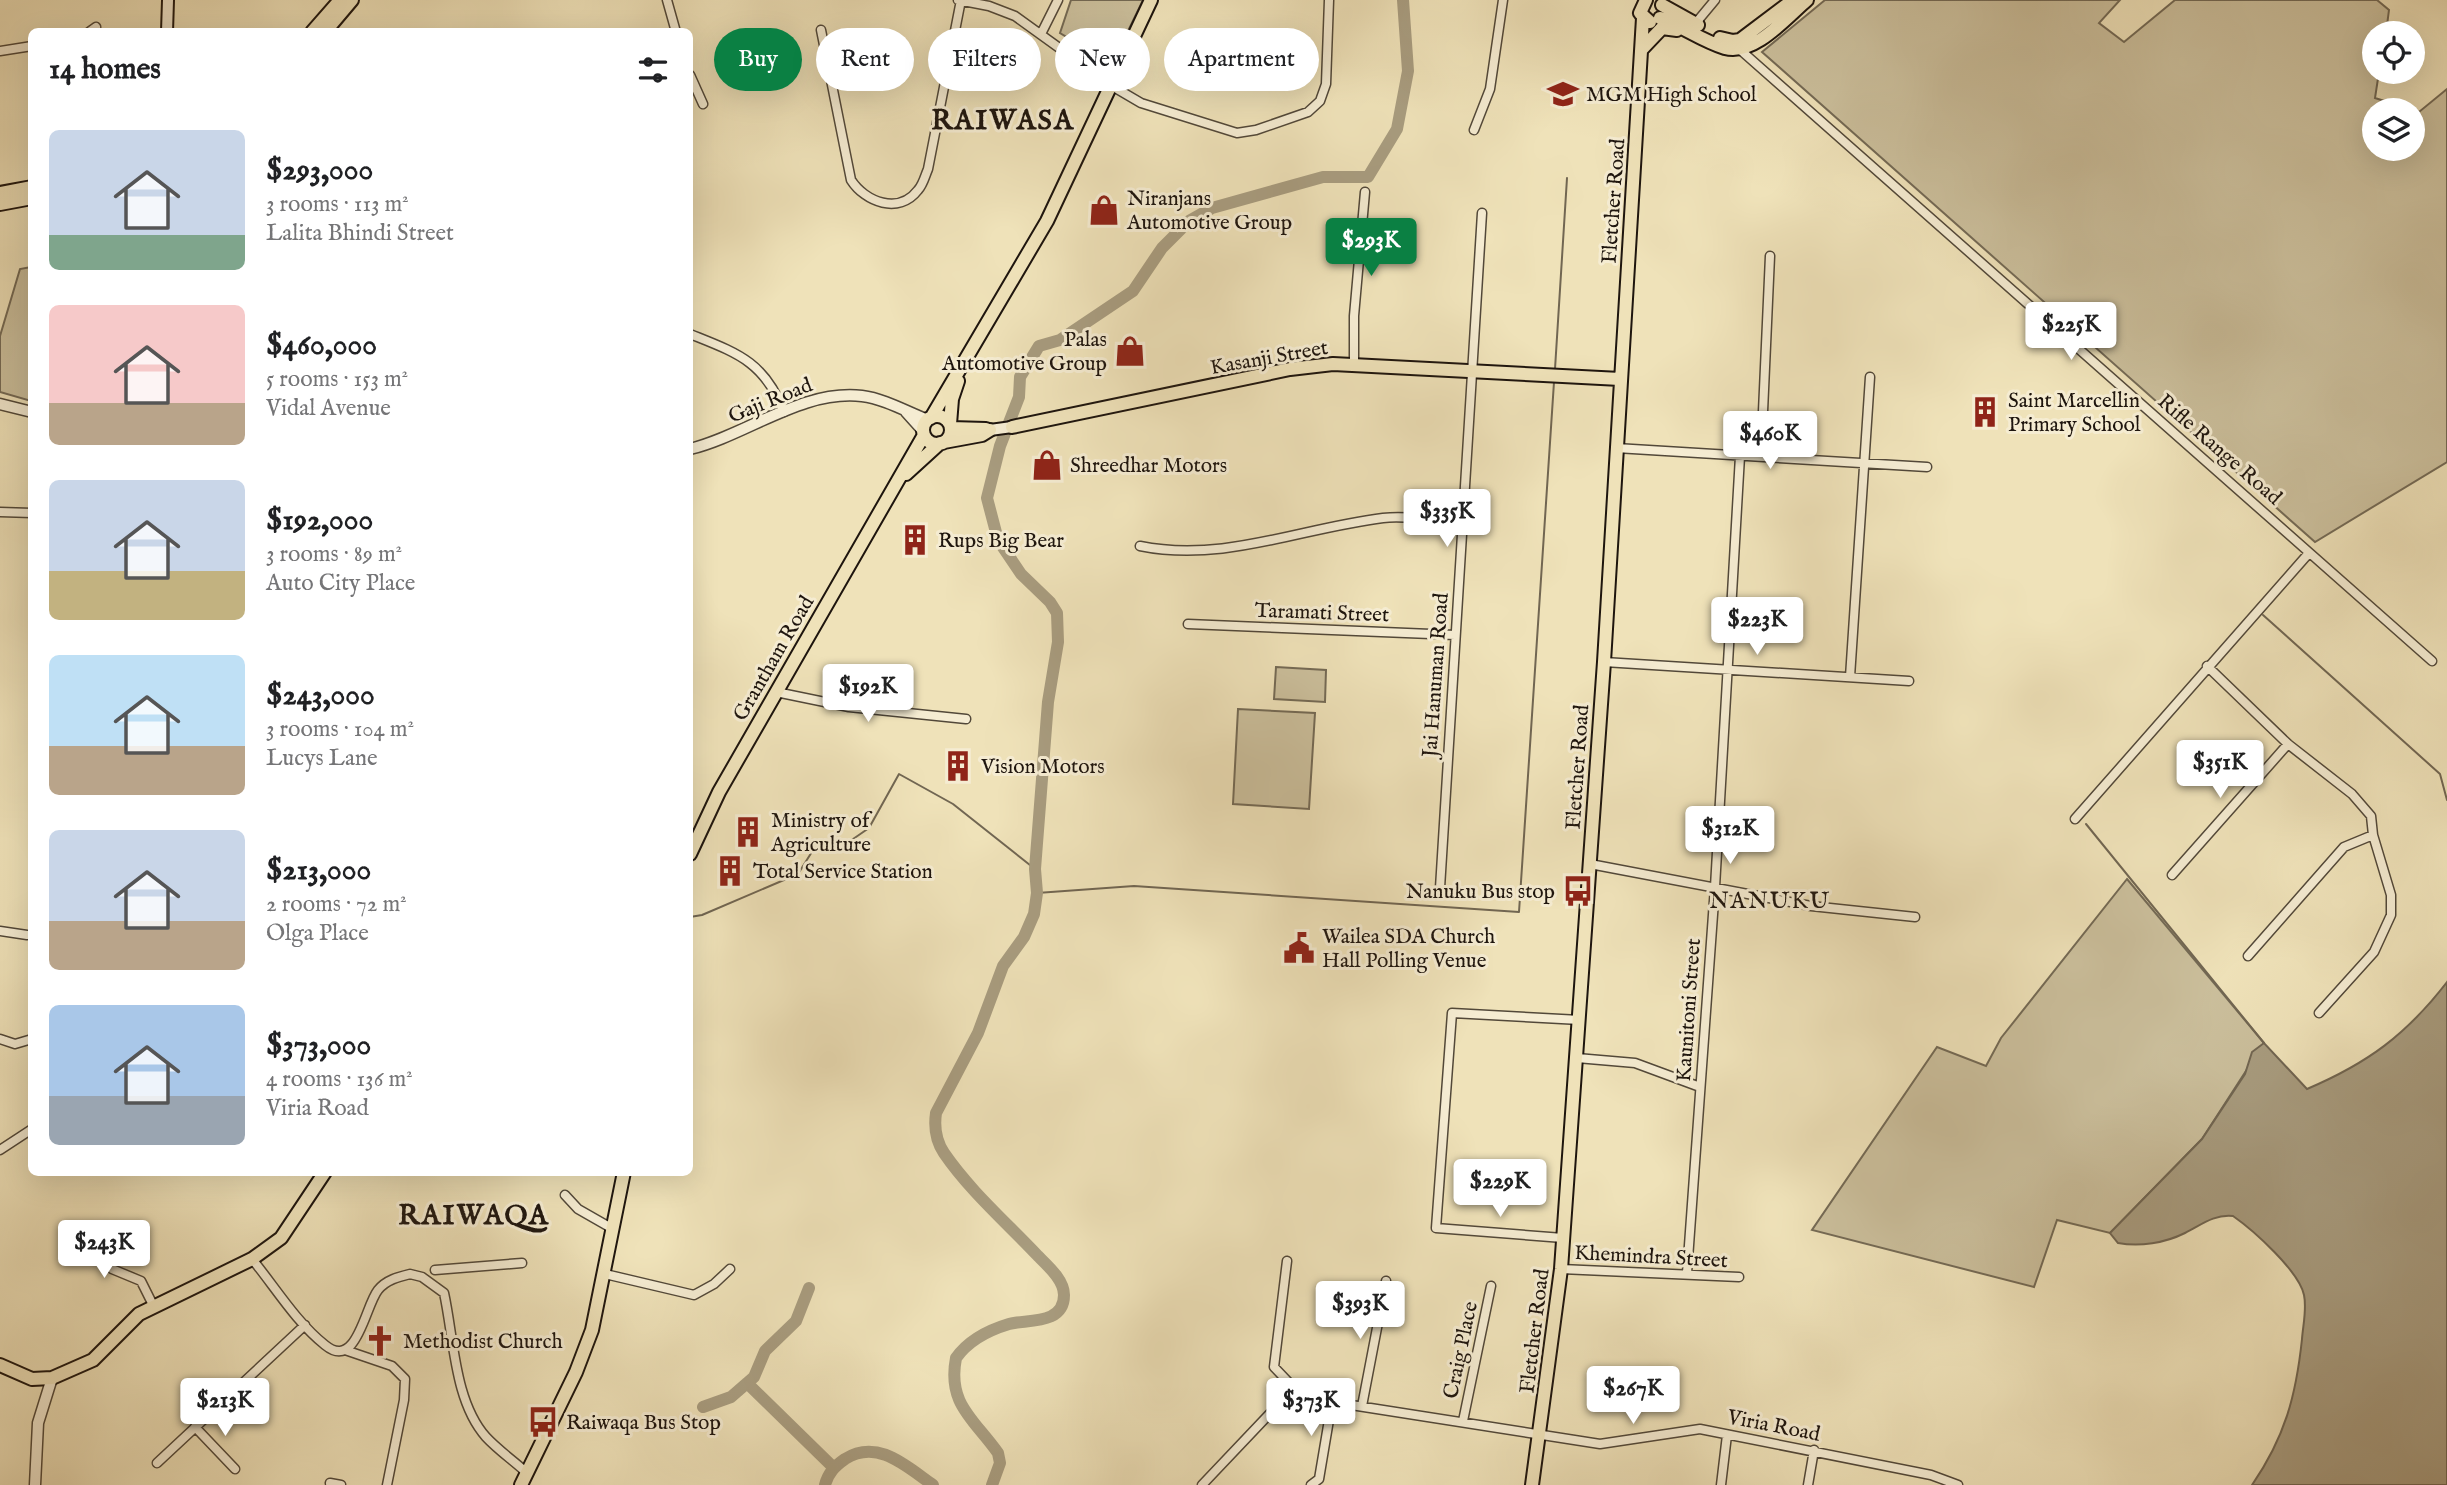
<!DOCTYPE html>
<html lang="en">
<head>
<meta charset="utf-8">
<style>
	body { margin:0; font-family:"IM FELL English",serif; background:#f2f2f2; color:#202124; height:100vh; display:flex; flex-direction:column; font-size:26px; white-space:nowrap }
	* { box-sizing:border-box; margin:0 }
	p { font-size:23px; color:#757577 }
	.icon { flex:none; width:38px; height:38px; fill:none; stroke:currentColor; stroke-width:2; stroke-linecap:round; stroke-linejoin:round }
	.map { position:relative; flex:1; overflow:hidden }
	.panel { position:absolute; left:28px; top:28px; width:665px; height:1148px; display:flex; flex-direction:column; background:#fff; border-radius:10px; box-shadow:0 7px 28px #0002 }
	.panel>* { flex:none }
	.hud { position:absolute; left:714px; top:28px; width:665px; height:63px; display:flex; gap:14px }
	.controls { position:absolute; left:2362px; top:21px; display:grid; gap:14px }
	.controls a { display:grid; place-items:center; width:63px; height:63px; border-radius:50%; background:#fff; box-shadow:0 7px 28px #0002; font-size:35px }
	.price { position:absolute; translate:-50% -60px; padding:0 16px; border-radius:7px; background:#fff; color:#222; font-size:23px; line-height:46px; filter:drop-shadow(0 2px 4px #0008) }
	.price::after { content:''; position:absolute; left:50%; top:42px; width:21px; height:16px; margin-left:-10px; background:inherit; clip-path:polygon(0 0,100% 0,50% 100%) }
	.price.selected { background:#0b8043; color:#fff }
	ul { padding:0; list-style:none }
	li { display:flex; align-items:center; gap:21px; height:175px; padding:0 21px }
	li span { display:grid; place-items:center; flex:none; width:196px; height:140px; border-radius:10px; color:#555 }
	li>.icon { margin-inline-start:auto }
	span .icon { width:84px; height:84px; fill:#fffc; stroke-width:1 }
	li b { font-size:30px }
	h2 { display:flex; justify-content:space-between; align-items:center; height:84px; padding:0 21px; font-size:30px }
	.chip { padding:0 24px; border-radius:32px; background:#fff; box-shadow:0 7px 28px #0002; font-size:24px; line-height:63px }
	.chip.selected { background:#0b8043; color:#fff }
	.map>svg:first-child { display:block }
</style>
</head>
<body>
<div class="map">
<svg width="2447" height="1485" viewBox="0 0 2447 1485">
	<rect width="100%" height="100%" fill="#efe2b9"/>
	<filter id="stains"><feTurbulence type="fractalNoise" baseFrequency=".00286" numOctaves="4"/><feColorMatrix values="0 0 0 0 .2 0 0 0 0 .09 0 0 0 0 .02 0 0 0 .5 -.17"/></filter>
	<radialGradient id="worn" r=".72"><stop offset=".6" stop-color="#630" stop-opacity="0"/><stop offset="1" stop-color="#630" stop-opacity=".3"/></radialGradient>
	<path fill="#cbbf9c" stroke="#746a55" stroke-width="2" d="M1071,0H1143L1112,64L1060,33Z
		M1825,0H2120L2099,23L2124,42L2175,0H2377L2389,10L2386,33H2375V72H2379L2375,98L2413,110H2375V149H2413V110L2419,112L2447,89V462L2315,542L1762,52Z
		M31,267H32L31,401L0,392V336L20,269Z
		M1276,667L1326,670L1325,702L1274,699Z
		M1238,709L1315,713L1309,809L1233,804Z
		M2127,879L2264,1043L2202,1139L2110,1233L2057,1220L2034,1287L1812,1230L1937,1047L1986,1066L2001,1038Z"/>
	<path fill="#a89c7f" stroke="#716652" stroke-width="2" d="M2447,982V1485H2252C2285,1437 2296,1396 2302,1339C2303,1325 2307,1309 2304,1295C2299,1271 2253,1230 2233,1216C2214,1214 2201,1225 2185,1233C2165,1243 2140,1247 2118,1243L2110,1233L2202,1139L2245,1074L2252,1052L2264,1043L2307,1089C2368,1063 2406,1035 2447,982Z"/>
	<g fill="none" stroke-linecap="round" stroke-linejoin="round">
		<path stroke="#716652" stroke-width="2" d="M1555,369L1567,178
			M2263,615L2440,774L2447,800
			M2086,824L2264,1043
			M1037,893L1134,886L1519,912L1554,382
			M690,917L702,915L798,874L820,839L825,851L840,848L869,828L899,774L953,804L1035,869"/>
		<path stroke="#a89c7f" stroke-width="12" d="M747,1383L834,1468
			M703,1407L731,1397L754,1377L765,1351L796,1321L809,1288
			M825,1485C828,1473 835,1466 845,1459C878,1438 907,1467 933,1485
			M992,1485L1000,1463L998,1453C974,1419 947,1404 956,1358C968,1341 989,1330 1009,1324C1025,1319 1064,1326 1064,1295C1064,1280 1048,1266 1038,1256C1007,1223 970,1191 944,1153C936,1141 934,1127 936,1113L978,1033L1003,966L1024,937L1034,914L1037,893L1035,869L1048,702L1058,642L1057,613L1050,602L1021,574L998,540L987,498L1000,446L1019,397L1020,377L1039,346L1060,340L1133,291L1162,248L1189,221L1212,208L1323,177H1368L1397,129L1408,71L1403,0"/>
		<defs>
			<path id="minor" d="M667,0L676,32
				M958,0L989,6L1015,16L1112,86L1141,103L1237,133L1256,130L1308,112L1320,101L1326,84L1329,0
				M1695,24L1715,0
				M821,30L851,180C865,202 899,215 918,190C923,185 925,176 928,169L961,0
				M89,32L96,27
				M1041,34L1058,0
				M1737,47L2432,661
				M0,51L32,46
				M690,75L703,104
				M1474,130L1490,89L1503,0
				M690,334C737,353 764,361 784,412
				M1354,363V316L1365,192
				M1616,448L1927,467
				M1761,456L1770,256
				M0,512L32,513
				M1140,546C1223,563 1301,528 1383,518C1408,515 1437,521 1463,523
				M1188,624L1455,635
				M1604,662L1909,681
				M2207,666L2288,744L2352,794L2371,816L2373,835L2391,895V915L2374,952L2319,1013
				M1850,677L1870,377
				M776,692L849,707L966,719
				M2075,819L2309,553
				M1590,864L1811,906L1915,917
				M2172,875L2288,744
				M1440,888L1482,213
				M0,931L27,935
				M2248,956L2344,847L2373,835
				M0,1039L15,1044L32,1039
				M1577,1058L1635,1063L1700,1087
				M0,1150L32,1129
				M565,1195L578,1209L613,1229
				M77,1233L112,1269L141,1281L154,1307
				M1563,1238L1436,1228L1452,1013L1580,1020
				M252,1259C275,1287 296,1322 325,1345C357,1371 365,1306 378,1290C386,1280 398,1277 410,1274L422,1277L444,1293C454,1338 454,1401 486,1437C498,1450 514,1461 527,1473
				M1287,1261L1274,1367L1294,1388L1332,1402L1600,1444L1700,1429L1931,1475L1958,1485
				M1561,1269L1739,1277
				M435,1270L522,1263
				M1687,1273L1715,887L1740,456
				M605,1274L694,1295L714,1284L730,1269
				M345,1350L392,1366L405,1379L404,1400L387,1485
				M1362,1406L1386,1281
				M1463,1421L1491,1286
				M195,1427L235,1469
				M157,1463L305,1325
				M330,1483L341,1485
				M1202,1485L1294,1388
				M1311,1485L1319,1479L1332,1402
				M1721,1485L1727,1435
				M1808,1485L1814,1450"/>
			<path id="tertiary" d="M0,404L32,412
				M906,412L924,432
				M690,449C747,435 802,389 862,396C885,399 907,412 928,420
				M35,1485L38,1423L52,1378"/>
			<path id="secondary" d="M167,32L168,0
				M990,430L1012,427"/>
			<path id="primary" d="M1646,0L1640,13L1650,22
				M1662,5L1698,25
				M1660,18C1682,26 1702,41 1725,48C1754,56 1786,18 1807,0
				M1720,38L1733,41L1740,40L1793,0
				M1642,49L1662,28L1677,30
				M923 430a14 14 0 1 1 28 0a14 14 0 1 1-28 0Z
				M931,418L1047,221L1151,0
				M950,424L952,399L958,381
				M1012,427L1290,369L1333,364L1620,379
				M951,428L986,429
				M944,442L982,435L990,430
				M906,474L940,443
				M690,854L719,792L924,435
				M0,1365L32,1379L52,1378L93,1360L139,1314L252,1259L281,1238L325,1172
				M521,1485L576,1372L592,1330L624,1172
				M1532,1485L1561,1269L1604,662L1643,18"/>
			<path id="trunk" d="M312,32L340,0
				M325,32L352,0
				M0,193L32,187
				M0,204L32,198"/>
		</defs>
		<use href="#minor" stroke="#524839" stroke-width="11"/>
		<use href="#tertiary" stroke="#524839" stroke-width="13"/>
		<use href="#secondary" stroke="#1e150e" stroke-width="14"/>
		<use href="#primary" stroke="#1e150e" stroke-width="16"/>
		<use href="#trunk" stroke="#1e150e" stroke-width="16"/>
		<use href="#minor" stroke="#f5ecd2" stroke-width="8"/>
		<use href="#tertiary" stroke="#f5ecd2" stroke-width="10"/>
		<use href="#secondary" stroke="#f5ecd2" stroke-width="10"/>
		<use href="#primary" stroke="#efe2b9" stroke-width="12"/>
		<use href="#trunk" stroke="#efe2b9" stroke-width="12"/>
	</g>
	<defs>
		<symbol id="school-bare" viewBox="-9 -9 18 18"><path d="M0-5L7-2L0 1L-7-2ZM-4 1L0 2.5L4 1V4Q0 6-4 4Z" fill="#8f2418" stroke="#f5ecd2" stroke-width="2.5" paint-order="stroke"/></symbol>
		<symbol id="shop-bare" viewBox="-9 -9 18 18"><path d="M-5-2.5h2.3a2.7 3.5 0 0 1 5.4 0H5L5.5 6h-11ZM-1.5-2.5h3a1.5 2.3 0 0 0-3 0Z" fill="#8f2418" stroke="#f5ecd2" stroke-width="2.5" paint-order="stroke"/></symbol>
		<symbol id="building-bare" viewBox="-9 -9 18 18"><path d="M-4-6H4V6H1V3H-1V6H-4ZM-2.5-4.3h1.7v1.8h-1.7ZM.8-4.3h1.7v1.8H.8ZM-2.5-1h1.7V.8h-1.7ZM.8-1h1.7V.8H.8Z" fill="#8f2418" stroke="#f5ecd2" stroke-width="2.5" paint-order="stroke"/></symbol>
		<symbol id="bus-bare" viewBox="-9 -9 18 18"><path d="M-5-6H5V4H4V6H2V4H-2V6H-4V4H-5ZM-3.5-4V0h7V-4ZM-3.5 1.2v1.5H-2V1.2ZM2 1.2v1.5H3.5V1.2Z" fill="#8f2418" stroke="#f5ecd2" stroke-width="2.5" paint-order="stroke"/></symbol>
		<symbol id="civic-bare" viewBox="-9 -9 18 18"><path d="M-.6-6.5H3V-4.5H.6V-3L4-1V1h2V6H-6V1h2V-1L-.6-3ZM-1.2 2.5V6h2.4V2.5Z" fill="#8f2418" stroke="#f5ecd2" stroke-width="2.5" paint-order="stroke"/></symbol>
		<symbol id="church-bare" viewBox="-9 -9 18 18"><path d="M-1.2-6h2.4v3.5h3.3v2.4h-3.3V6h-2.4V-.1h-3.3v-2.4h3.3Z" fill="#8f2418" stroke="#f5ecd2" stroke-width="2.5" paint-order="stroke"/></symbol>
	</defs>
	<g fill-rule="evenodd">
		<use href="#school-bare" x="1541" y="72" width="44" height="44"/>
		<use href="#shop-bare" x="1082" y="188" width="44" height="44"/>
		<use href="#shop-bare" x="1108" y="329" width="44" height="44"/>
		<use href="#building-bare" x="1963" y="390" width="44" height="44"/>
		<use href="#shop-bare" x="1025" y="443" width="44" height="44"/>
		<use href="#building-bare" x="893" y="518" width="44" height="44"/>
		<use href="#building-bare" x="936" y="744" width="44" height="44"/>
		<use href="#building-bare" x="726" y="810" width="44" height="44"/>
		<use href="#building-bare" x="708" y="849" width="44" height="44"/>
		<use href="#bus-bare" x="1556" y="869" width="44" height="44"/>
		<use href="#civic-bare" x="1277" y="926" width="44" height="44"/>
		<use href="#church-bare" x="358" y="1319" width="44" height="44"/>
		<use href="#bus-bare" x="521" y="1400" width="44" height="44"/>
	</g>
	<g text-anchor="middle" stroke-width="6" stroke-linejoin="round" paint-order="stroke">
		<g font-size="21" fill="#1e150e" stroke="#f5ecd2" text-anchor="start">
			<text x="1586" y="101">MGM High School</text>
			<text x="1127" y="205">Niranjans<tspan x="1127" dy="24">Automotive Group</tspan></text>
			<text x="1107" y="346" text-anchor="end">Palas<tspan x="1107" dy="24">Automotive Group</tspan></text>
			<text x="2008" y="407">Saint Marcellin<tspan x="2008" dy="24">Primary School</tspan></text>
			<text x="1070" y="472">Shreedhar Motors</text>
			<text x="938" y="547">Rups Big Bear</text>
			<text x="981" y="773">Vision Motors</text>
			<text x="771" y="827">Ministry of<tspan x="771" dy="24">Agriculture</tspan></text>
			<text x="753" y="878">Total Service Station</text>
			<text x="1555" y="898" text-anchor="end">Nanuku Bus stop</text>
			<text x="1322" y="943">Wailea SDA Church<tspan x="1322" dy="24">Hall Polling Venue</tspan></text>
			<text x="403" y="1348">Methodist Church</text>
			<text x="566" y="1429">Raiwaqa Bus Stop</text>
		</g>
		<g font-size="21" fill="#1e150e" stroke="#f5ecd2">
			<text transform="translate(1613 201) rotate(-86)" y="7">Fletcher Road</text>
			<text transform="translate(1269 357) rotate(-10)" y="7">Kasanji Street</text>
			<text transform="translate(770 400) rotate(-22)" y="7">Gaji Road</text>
			<text transform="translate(2220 449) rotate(41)" y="7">Rifle Range Road</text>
			<text transform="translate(1322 612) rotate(2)" y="7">Taramati Street</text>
			<text transform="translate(773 658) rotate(-60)" y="7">Grantham Road</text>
			<text transform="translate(1435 675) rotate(-86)" y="7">Jai Hanuman Road</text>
			<text transform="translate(1577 767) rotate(-86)" y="7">Fletcher Road</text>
			<text transform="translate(1688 1010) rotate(-86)" y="7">Kaunitoni Street</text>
			<text transform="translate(1651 1256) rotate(3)" y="7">Khemindra Street</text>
			<text transform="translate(1534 1331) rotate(-83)" y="7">Fletcher Road</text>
			<text transform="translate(1460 1350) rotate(-78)" y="7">Craig Place</text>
			<text transform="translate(1774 1425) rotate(11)" y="7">Viria Road</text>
		</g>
		<g font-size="23" letter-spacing="2" fill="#1e150e" stroke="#f5ecd2">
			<text x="1770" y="908">NANUKU</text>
		</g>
		<g font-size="28" font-weight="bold" letter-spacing="2" fill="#1e150e" stroke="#f5ecd2">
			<text x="1003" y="129">RAIWASA</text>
			<text x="474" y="1224">RAIWAQA</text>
		</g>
	</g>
	<rect width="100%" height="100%" filter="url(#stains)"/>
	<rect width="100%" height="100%" fill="url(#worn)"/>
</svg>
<div class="controls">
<a><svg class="icon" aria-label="locate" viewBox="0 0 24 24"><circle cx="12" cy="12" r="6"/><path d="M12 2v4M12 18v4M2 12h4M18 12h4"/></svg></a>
<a><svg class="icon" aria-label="layers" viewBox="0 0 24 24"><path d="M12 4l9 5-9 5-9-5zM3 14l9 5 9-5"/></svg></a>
</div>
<b class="price selected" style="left:1371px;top:278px">$293K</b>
<b class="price" style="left:2071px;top:362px">$225K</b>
<b class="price" style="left:1770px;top:471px">$460K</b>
<b class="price" style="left:1447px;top:549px">$335K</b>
<b class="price" style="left:1757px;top:657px">$223K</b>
<b class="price" style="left:868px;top:724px">$192K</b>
<b class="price" style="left:2220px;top:800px">$351K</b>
<b class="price" style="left:1730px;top:866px">$312K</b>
<b class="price" style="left:1500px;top:1219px">$229K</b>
<b class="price" style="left:104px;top:1280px">$243K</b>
<b class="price" style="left:1360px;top:1341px">$393K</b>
<b class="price" style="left:1633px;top:1426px">$267K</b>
<b class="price" style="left:225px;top:1438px">$213K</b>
<b class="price" style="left:1311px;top:1438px">$373K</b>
<div class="hud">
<a class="chip selected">Buy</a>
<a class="chip">Rent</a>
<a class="chip">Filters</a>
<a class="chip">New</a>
<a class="chip">Apartment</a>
</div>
<section class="panel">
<h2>14 homes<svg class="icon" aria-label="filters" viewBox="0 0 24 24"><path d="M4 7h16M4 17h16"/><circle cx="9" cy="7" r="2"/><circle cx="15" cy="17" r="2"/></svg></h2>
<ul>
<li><span style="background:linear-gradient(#c9d6e8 75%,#7fa58c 0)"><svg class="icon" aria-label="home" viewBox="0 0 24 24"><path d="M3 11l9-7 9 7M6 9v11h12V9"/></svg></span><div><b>$293,000</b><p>3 rooms · 113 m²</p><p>Lalita Bhindi Street</p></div></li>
<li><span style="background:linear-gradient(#f6c9c9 70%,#b9a48a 0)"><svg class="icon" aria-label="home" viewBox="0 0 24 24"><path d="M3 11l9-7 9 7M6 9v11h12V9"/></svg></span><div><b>$460,000</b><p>5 rooms · 153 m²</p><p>Vidal Avenue</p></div></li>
<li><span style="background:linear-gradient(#c9d6e8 65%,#c2b280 0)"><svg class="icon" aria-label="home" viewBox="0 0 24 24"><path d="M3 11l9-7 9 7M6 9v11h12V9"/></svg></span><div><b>$192,000</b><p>3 rooms · 89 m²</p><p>Auto City Place</p></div></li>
<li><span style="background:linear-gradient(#bfe0f5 65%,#b9a48a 0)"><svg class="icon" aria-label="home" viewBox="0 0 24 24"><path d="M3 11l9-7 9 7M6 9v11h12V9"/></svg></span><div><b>$243,000</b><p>3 rooms · 104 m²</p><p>Lucys Lane</p></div></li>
<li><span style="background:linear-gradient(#c9d6e8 65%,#b9a48a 0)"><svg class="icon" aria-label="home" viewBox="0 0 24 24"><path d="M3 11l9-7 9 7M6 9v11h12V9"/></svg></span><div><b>$213,000</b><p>2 rooms · 72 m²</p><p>Olga Place</p></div></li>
<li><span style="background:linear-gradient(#a9c7e8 65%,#9aa5b1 0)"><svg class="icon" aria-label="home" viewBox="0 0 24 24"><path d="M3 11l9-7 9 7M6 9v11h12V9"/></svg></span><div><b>$373,000</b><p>4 rooms · 136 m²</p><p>Viria Road</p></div></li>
</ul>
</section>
</div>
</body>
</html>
